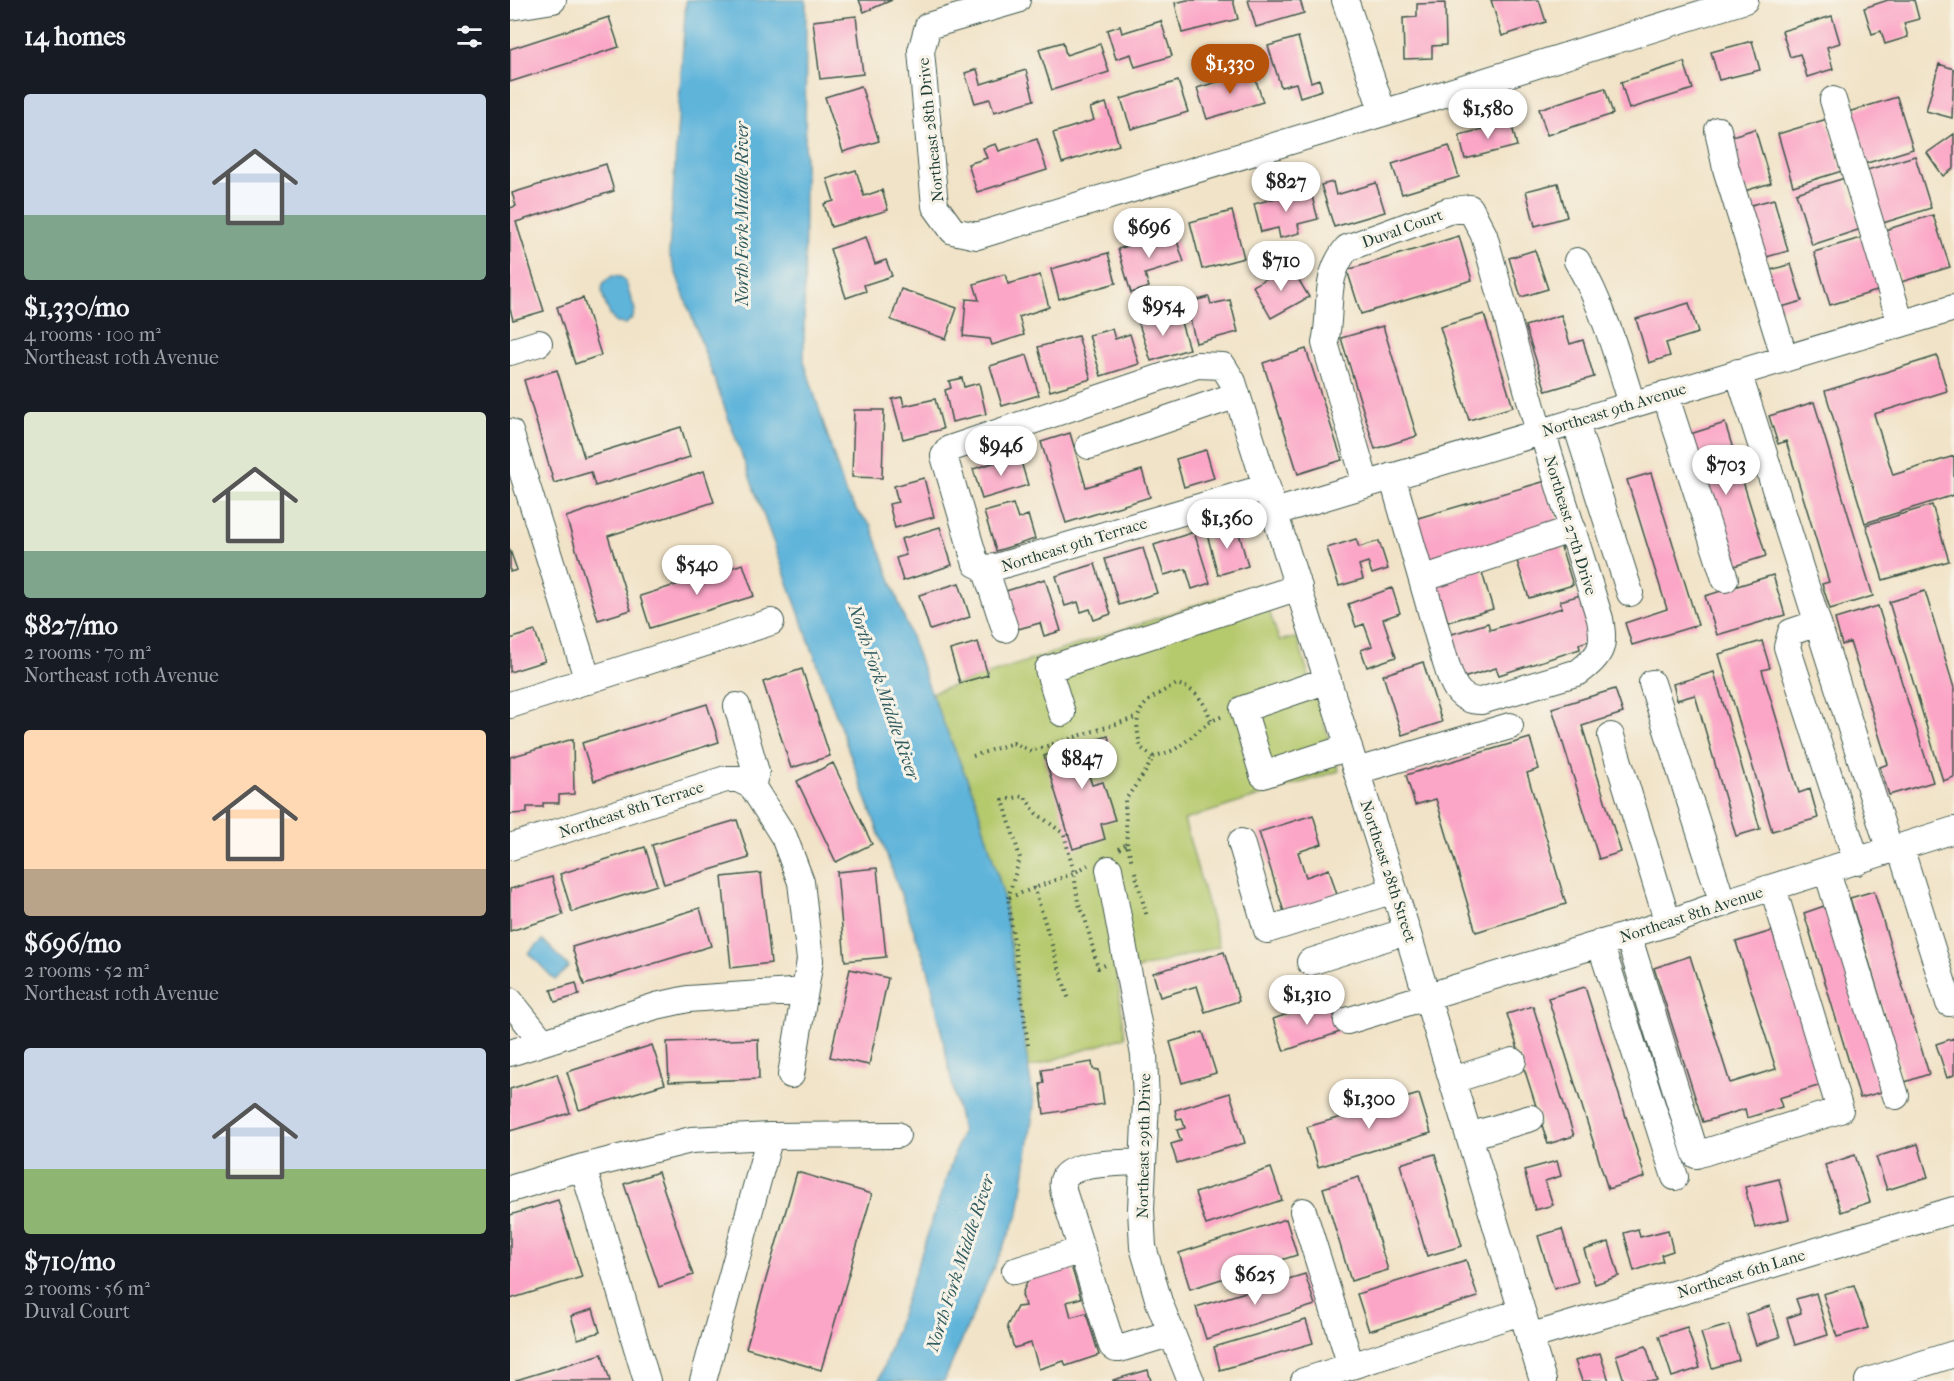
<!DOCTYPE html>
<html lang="en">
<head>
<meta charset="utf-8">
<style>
	body { margin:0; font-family:"IM FELL French Canon",serif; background:#242831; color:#f1f3f6; height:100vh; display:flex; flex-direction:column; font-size:22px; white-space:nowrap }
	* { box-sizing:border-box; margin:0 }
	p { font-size:20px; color:#9ea1a6 }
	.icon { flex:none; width:33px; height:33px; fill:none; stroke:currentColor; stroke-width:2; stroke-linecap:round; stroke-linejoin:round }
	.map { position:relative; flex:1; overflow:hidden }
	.side { display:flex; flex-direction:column; background:#171b24; width:510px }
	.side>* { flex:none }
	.price { position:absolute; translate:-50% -51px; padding:0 14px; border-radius:21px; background:#fff; color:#222; font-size:20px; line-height:39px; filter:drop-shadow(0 2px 3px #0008) }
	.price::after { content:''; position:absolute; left:50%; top:36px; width:18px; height:14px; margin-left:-9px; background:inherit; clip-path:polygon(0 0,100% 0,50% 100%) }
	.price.active { background:#b45309; color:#fff }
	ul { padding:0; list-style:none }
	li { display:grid; align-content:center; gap:12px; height:318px; padding:0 24px }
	li span { display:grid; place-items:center; height:186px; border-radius:6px; color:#555 }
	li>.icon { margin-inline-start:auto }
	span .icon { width:108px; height:108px; fill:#fffc; stroke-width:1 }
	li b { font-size:26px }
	h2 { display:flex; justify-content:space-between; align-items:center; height:72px; padding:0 24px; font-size:26px }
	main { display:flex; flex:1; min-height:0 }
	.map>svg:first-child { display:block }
</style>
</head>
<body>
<main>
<section class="side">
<h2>14 homes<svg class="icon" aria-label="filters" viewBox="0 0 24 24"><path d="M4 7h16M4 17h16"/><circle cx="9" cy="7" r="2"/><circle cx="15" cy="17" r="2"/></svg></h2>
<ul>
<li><span style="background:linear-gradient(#c9d6e8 65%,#7fa58c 0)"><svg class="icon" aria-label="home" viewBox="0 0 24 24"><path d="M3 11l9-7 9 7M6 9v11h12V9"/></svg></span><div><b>$1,330/mo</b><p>4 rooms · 100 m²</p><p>Northeast 10th Avenue</p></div></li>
<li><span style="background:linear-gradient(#dfe7d0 75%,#7fa58c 0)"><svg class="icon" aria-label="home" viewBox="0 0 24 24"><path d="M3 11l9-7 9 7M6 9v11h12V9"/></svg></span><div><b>$827/mo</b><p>2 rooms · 70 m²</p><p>Northeast 10th Avenue</p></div></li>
<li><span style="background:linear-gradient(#ffd9b3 75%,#b9a48a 0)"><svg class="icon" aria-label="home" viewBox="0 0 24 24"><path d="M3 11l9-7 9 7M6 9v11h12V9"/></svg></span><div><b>$696/mo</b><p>2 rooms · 52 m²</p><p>Northeast 10th Avenue</p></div></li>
<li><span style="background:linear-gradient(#c9d6e8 65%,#8fb573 0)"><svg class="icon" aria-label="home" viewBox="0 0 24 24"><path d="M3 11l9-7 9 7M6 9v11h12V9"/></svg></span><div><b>$710/mo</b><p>2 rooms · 56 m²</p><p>Duval Court</p></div></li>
</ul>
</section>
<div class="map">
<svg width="1444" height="1381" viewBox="0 0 1444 1381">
	<rect width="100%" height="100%" fill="#f7f3e8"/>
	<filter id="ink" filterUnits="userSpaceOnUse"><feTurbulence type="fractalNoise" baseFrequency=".0167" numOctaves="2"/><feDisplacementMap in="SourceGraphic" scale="12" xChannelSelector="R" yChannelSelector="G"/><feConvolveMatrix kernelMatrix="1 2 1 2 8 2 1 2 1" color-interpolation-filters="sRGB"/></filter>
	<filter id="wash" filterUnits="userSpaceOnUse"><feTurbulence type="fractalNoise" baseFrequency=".008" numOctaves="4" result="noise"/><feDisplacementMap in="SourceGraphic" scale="24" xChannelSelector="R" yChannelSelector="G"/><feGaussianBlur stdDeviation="1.35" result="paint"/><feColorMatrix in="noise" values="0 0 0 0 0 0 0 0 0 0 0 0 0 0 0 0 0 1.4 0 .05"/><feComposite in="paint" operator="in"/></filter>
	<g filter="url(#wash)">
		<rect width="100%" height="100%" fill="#f1e3c7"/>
		<path fill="#b5c96d" stroke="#6a8350" stroke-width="1.5" d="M750,584L769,640L787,638L829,771L674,820L709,946L607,975L615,1037L518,1068L492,890L465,798L421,693Z"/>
		<path fill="#5eb4da" stroke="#3e7887" stroke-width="1.5" d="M176,0H296L294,361L336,495L349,514L361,525L421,693L465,798L492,890L524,1105L509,1213L477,1282L434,1381H369L452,1131L419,972L159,254Z
			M102,276L111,277L116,283L125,310L123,317L116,324L106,323C99,315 88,292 94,282C96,280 100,278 102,276Z
			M33,940L59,967L45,980L19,953Z"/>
		<g id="blocks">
			<path fill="#fba6c6" d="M349,0H382L354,12Z
				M677,0H723L728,19L672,33L665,3Z
				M738,0H790L794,13L746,27Z
				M981,0H1029L1036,22L992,36Z
				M1378,0H1404L1409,19L1394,23L1398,37L1375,44L1371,31L1362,34L1354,8Z
				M935,3L936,45L922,46V58L894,59L893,18L907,17V4Z
				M346,16L353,74L310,79L303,21Z
				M1322,16L1330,43L1317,47L1323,69L1297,77L1290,54L1280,57L1272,31Z
				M99,17L109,47L0,82V49Z
				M651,21L662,56L625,67L621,54L606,59L597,30L610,26L612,33Z
				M788,37L801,82L809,79L812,90L790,97L786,83L771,87L758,46Z
				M1242,41L1250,70L1209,80L1201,52Z
				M553,42L556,55L590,44L599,72L542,90L529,49Z
				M1174,62L1183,89L1119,109L1111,82Z
				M1429,64L1444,69L1442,118L1416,111Z
				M467,69L471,84L516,70L524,100L484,112L480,99L465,103L455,73Z
				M743,71L753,102L697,119L687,88Z
				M668,81L678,112L621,129L611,99Z
				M351,86L369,141L333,152L315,97Z
				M1095,88L1103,114L1037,135L1029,109Z
				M1387,97L1403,149L1354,164L1338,112Z
				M596,103L609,145L552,163L543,133L584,120L580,108Z
				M1317,119L1332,171L1283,186L1268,134Z
				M1001,122L1007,146L955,159L949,135Z
				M1245,129L1261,183L1228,193L1212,139Z
				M1444,134V168L1433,176L1417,153Z
				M527,139L537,170L467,192L458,164L477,158L473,148L486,144L489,151Z
				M939,146L949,177L892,194L882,164Z
				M1405,156L1421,208L1373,223L1357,170Z
				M96,164L104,191L6,222L34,311L3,320L0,309V208L6,206L2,193Z
				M346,170L354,196L372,190L378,210L321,227L314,204L324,201L317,179Z
				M1335,178L1351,229L1302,245L1286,193Z
				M823,182L826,195L866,183L875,212L824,227L811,185Z
				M1048,183L1057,217L1025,226L1016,191Z
				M800,189L808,219L788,224L790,233L770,238L768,228L751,232L744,204Z
				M1264,199L1278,251L1249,259L1234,207Z
				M722,211L734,258L692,269L680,222Z
				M1423,215L1440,267L1391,282L1375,230Z
				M664,232L674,262L635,274L639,287L621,293L608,249Z
				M949,236L962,280L851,314L837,270Z
				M356,237L365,264L376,260L382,276L354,285L356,291L336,298L320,249Z
				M1354,237L1370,290L1320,305L1304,252Z
				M1025,250L1038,289L1011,297L999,258Z
				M598,253L606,283L549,299L541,269Z
				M1281,264L1292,301L1265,309L1254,272Z
				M780,265L799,297L761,318L743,286Z
				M495,274L498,284L530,275L539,307L509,317L514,335L482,345L480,339L453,336L456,299L469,300L464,284Z
				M391,289L447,308L436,339L381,320Z
				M699,297L701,304L720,300L728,332L686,343L676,303Z
				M73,298L91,355L65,364L47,307Z
				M1179,303L1188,333L1156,343L1160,356L1139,363L1126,319Z
				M652,313L655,324L670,319L679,349L641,361L628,321Z
				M974,314L1003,407L959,420L930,327Z
				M1051,315L1060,344L1073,340L1084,377L1036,391L1015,326Z
				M873,326L907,436L865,449L831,338Z
				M602,329L605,339L620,334L629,364L591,376L579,335Z
				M568,336L581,379L540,391L528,347Z
				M796,349L832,460L788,474L753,363Z
				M517,355L529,395L492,406L480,366Z
				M1427,356L1437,391L1364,414L1383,475L1444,456V495L1355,523L1315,391Z
				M47,370L74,457L171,427L180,457L85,486L81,472L44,483L14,380Z
				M452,378L454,387L469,383L476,414L442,422L435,390L441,388L439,381Z
				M392,397L394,406L425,399L433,429L393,439L382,399Z
				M1304,402L1363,596L1320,609L1312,584L1319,582L1276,441L1268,444L1259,416Z
				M344,410H374L372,478L342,477Z
				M1215,423L1256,556L1218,568L1177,435Z
				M560,433L576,487L632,470L640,497L556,523L531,442Z
				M696,450L704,478L674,487L666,459Z
				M509,455L518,485L472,499L463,469Z
				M194,471L204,502L98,536L121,610L88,620L56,517Z
				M1141,473L1188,625L1122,645L1115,623L1157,609L1117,480Z
				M414,478L424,517L385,528L379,504L388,502L384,486Z
				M1036,481L1049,525L914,565L901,520Z
				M503,504L508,519L518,515L525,539L486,551L474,512Z
				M1422,505L1439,561L1373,580L1356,525Z
				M727,526L738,566L708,575L697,534Z
				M430,527L442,565L393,581L386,558L396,555L391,539Z
				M684,532L700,583L682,589L676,569L654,575L644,545Z
				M846,539L849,547L869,541L878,569L862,574L858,562L849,565L853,579L829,586L817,548Z
				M1050,544L1063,585L1019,598L1006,558Z
				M633,548L647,593L609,605L595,559Z
				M0,550L7,570L0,572Z
				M233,564L244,596L140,628L130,596Z
				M585,564L601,614L584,620L580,609L571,612L568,602L555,606L546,576Z
				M971,569L983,609L938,622L926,583Z
				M1263,575L1275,615L1207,635L1195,596Z
				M535,579L551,631L534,636L530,623L508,629L496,591Z
				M449,583L460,617L420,630L409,595Z
				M882,588L890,613L873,619L886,657L857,667L851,650L862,646L854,624L846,627L838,604Z
				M1415,591L1444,688V777L1433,781L1379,602Z
				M1074,594L1087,638L1069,644L1070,649L989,675L986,668L953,678L939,635L978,623L980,630L1052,608L1050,601Z
				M1368,606L1423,782L1379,795L1370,767L1378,764L1340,642L1332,645L1325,619Z
				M25,631L35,661L0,672V639Z
				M1252,641L1260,668L1252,670L1289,793L1300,789L1308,818L1262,831L1209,654Z
				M468,642L478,675L450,683L440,650Z
				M913,662L932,722L892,735L873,675Z
				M292,669L320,756L281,768L253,682Z
				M1204,672L1250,829L1226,836L1185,695L1167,700L1163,684Z
				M1105,689L1113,713L1072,726L1111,852L1089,859L1042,708Z
				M197,704L209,742L84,781L72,743Z
				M598,736L606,764L578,772L582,785L593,782L605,820L591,824L595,839L563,849L534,756Z
				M1020,738L1029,769L1017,773L1056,904L966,932L926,799L905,805L896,775Z
				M63,739L64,794L49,795V803H33V807H17V813L0,814V757Z
				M323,763L362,844L326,862L287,781Z
				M803,815L812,844L788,852L796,877L819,869L828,898L775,915L749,832Z
				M227,820L239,858L154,884L142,845Z
				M135,847L147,885L62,912L50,874Z
				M367,868L376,957L335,961L327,872Z
				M251,873L261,963L221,968L212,877Z
				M42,877L53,915L0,931V889Z
				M1364,891L1419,1074L1395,1082L1340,898Z
				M1320,904L1375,1091L1350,1098L1294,913Z
				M190,908L201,946L74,985L62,947Z
				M1262,931L1311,1085L1269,1098L1272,1107L1237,1118L1235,1109L1193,1122L1144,968L1180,956L1220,1083L1266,1069L1226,942Z
				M714,952L729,1001L695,1012L687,986L650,997L643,973Z
				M340,969L378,978L359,1065L320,1057Z
				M66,983L69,995L45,1002L41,990Z
				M1075,987L1135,1177L1098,1189L1038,998Z
				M819,1000L830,1032L774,1051L763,1019Z
				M1023,1006L1064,1136L1038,1144L997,1014Z
				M693,1032L706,1073L672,1083L660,1042Z
				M1444,1038V1075L1437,1078L1426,1044Z
				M248,1039L249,1079L159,1082L157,1042Z
				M142,1045L155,1084L69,1110L57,1072Z
				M582,1062L583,1069L589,1070L594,1104L534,1114L530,1084L534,1083L532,1070Z
				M47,1074L60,1113L0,1131V1089Z
				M720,1093L735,1143L667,1163L661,1144L671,1141L667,1130L675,1128L672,1118L667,1119L665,1110Z
				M909,1094L921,1133L808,1167L797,1127Z
				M1408,1144L1418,1177L1377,1190L1366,1157Z
				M925,1154L952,1246L917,1256L890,1164Z
				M1345,1155L1360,1202L1331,1212L1315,1165Z
				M1047,1161L1051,1176L1035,1181L1043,1205L1025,1210L1014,1170Z
				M761,1168L772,1200L696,1225L685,1193Z
				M148,1172L183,1275L149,1287L114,1184Z
				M287,1172L362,1194L311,1370L236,1348Z
				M849,1177L878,1270L841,1281L813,1188Z
				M1269,1179L1279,1219L1245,1228L1235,1187Z
				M48,1200L72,1277L0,1299V1215Z
				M776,1219L787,1255L680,1289L669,1253Z
				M1052,1229L1068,1282L1044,1289L1028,1236Z
				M1128,1229L1130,1237L1158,1230L1163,1251L1151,1255L1153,1261L1124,1271L1114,1233Z
				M1099,1242L1109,1276L1085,1284L1074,1250Z
				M558,1256L571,1298L557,1302L561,1317L576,1313L589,1355L556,1366L554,1361L529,1369L521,1343L504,1348L497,1326L507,1307L515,1306L512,1294L521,1272Z
				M956,1260L968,1297L859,1331L847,1294Z
				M795,1274L805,1305L696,1339L686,1307Z
				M1344,1285L1358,1328L1327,1337L1313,1294Z
				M1306,1293L1318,1335L1285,1345L1277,1318L1291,1313L1286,1299Z
				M1260,1306L1270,1337L1246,1345L1236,1314Z
				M83,1309L90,1332L68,1339L61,1316Z
				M796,1320L803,1343L710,1370L704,1347Z
				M1219,1325L1229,1360L1202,1368L1191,1333Z
				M1177,1327L1190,1368L1162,1377L1149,1336Z
				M1136,1346L1147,1381H1114L1106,1355Z
				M1090,1353L1099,1381H1072L1065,1361Z
				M92,1354L100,1381H6V1380Z
				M638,1370L641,1381H603V1380Z"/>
		</g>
	</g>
	<g filter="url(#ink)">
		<use href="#blocks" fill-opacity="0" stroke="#3e564a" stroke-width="1.5"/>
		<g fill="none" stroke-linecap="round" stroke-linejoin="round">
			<defs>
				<path id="minor" d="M507,0L418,26L411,51L425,206L443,231L467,236L873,113L1235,0
					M835,0L873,113
					M0,7L43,0
					M1323,100L1391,324
					M1208,130L1216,169L1275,359
					M1067,261C1093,305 1107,355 1122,404
					M0,352L29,343
					M1228,372L1380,851
					M1155,394L1215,579
					M1065,421L1120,593
					M0,432L78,681
					M579,446L727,395
					M882,476L935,660C941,680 946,701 971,701L1069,672C1092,654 1095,647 1090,619L1032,431
					M856,484L815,343C823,307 812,279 837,248L938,211L960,208L974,235L1029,432
					M757,487L486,567L475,568L466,564L434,456L439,449L451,445L687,365L713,366L723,382L897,931L1033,1381
					M765,512L1444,308
					M475,568L495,629
					M912,579L1063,529
					M1308,623L1281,632L1277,647L1347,862
					M818,680L733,709L753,775L839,747
					M1142,683L1213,904
					M0,705L261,622
					M227,706L246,772L242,786
					M552,713L538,669L789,587
					M1101,736L1158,923
					M847,771L1000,726
					M731,842L757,930L884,890
					M0,847L216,779H228L242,786L274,837L291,882L300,960L281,1075
					M1390,847L1439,1003
					M599,869L634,1055L636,1101L631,1209L633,1247L649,1302L681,1381
					M1317,871L1386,1096
					M1118,935L1186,1155L1330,1110L1263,888
					M1090,943L1165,1177
					M800,962L897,931
					M0,1001L33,1042
					M837,1021L1158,923L1225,899L1444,830
					M0,1053L146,1006L178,999L295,991
					M943,1080L1003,1061
					M959,1136L1021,1118
					M633,1162C615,1163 567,1162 555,1176C551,1182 553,1188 554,1194L602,1346L606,1349H609L662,1333
					M73,1167L137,1381
					M0,1189L73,1167L181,1140L260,1136
					M793,1211L841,1366
					M505,1271L572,1250
					M1019,1337L1444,1210
					M193,1381L260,1136L387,1135
					M794,1381L1011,1312
					M1358,1381L1444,1354"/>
			</defs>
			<use href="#minor" stroke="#3e564a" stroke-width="28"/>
			<path stroke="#3e564a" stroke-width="4" stroke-dasharray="1.5 4.5" stroke-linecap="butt" d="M463,756L503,743L521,751L628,717
				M643,757L630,747C629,738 626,727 628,718C631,701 653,691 667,684C687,690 695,702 701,721
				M617,844L615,800L636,771L643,757C650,754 659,753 665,749C685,737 689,725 713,716
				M609,849L617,844L622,862
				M625,872L637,917
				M524,887L559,1000
				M498,898L510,858L493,800L514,796L526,813L554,834L564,873L568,902L575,918L588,968L595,965
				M518,1045L498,898L564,873L578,865"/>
			<use href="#minor" stroke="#fff" stroke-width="26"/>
		</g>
	</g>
	<g text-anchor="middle" stroke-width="6" stroke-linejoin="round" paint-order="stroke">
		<g font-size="16" fill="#1f3d34" stroke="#f7f3e8">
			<text transform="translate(420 130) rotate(-96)" y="6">Northeast 28th Drive</text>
			<text transform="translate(892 228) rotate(-20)" y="6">Duval Court</text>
			<text transform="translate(1104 409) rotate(-17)" y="6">Northeast 9th Avenue</text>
			<text transform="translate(1061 525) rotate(73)" y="6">Northeast 27th Drive</text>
			<text transform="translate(564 544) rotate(-17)" y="6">Northeast 9th Terrace</text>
			<text transform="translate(121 809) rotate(-18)" y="6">Northeast 8th Terrace</text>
			<text transform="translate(879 871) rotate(72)" y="6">Northeast 28th Street</text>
			<text transform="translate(1181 914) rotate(-18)" y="6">Northeast 8th Avenue</text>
			<text transform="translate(633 1146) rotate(-89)" y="6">Northeast 29th Drive</text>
			<text transform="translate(1231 1273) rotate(-17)" y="6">Northeast 6th Lane</text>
		</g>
		<g font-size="18" font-style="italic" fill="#2f5b5e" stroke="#f7f3e8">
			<text transform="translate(232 214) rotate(-90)" y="6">North Fork Middle River</text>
			<text transform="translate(374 692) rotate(71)" y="6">North Fork Middle River</text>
			<text transform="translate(450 1263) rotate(-72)" y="6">North Fork Middle River</text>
		</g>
	</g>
</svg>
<b class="price active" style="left:720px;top:95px">$1,330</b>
<b class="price" style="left:978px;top:140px">$1,580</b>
<b class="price" style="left:776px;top:213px">$827</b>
<b class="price" style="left:639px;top:259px">$696</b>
<b class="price" style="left:771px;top:292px">$710</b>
<b class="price" style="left:653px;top:337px">$954</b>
<b class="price" style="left:491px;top:477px">$946</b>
<b class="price" style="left:1216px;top:496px">$703</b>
<b class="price" style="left:717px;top:550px">$1,360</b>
<b class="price" style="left:187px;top:596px">$540</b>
<b class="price" style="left:572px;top:790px">$847</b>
<b class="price" style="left:797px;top:1026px">$1,310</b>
<b class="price" style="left:859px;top:1130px">$1,300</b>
<b class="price" style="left:745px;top:1306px">$625</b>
</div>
</main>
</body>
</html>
